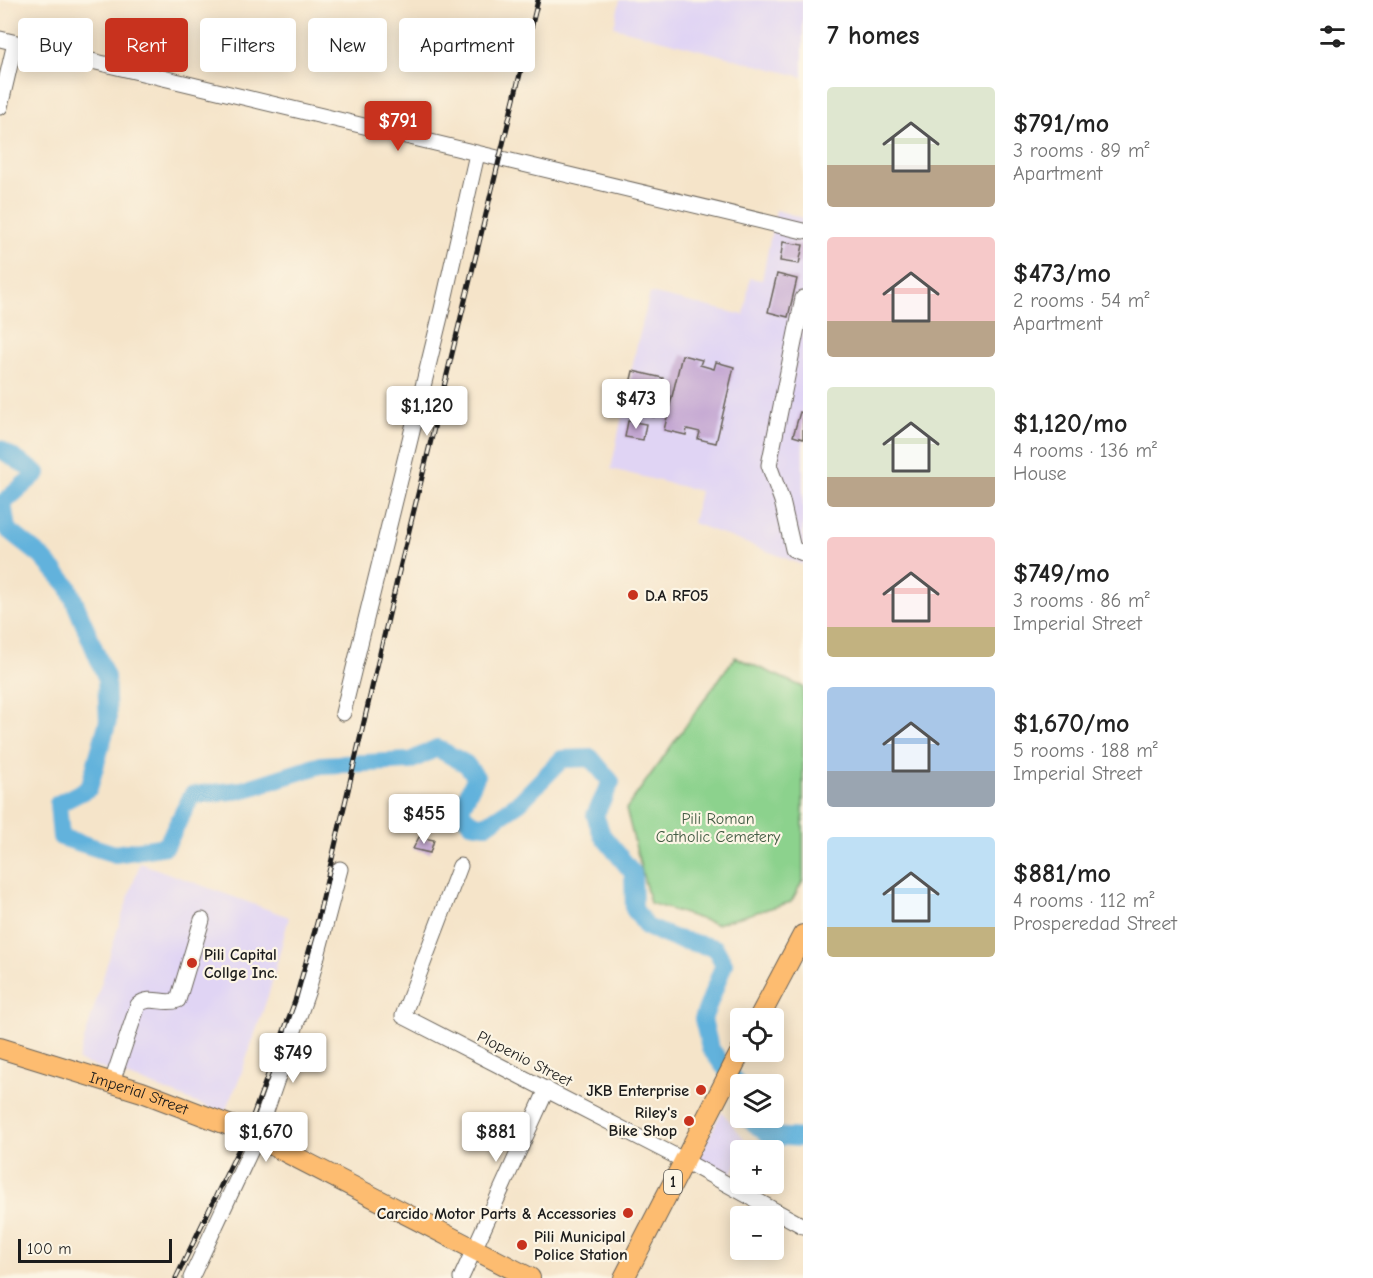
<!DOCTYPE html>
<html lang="en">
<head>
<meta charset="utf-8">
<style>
	body { margin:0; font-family:"Comic Neue",sans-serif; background:#f2f2f2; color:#222; height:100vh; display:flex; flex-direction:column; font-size:22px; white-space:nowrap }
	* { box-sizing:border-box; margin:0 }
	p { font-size:20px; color:#767676 }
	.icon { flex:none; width:33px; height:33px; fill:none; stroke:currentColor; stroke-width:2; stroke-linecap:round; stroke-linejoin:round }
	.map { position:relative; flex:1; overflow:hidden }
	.sheet { display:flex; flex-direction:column; background:#fff; width:570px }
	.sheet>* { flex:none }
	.hud { position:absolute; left:18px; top:18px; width:570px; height:54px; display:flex; gap:12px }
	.buttons { position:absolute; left:730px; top:1008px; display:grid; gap:12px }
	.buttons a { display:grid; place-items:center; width:54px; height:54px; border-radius:6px; background:#fff; box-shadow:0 3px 15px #0003; font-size:30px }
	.scale { position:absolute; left:18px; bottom:15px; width:154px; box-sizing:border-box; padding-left:6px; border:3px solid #1c1c1c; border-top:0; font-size:16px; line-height:21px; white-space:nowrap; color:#1c1c1c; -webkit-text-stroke:4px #fcf5e5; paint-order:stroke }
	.price { position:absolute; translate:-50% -51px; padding:0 14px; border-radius:6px; background:#fff; color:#222; font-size:20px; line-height:39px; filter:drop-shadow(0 2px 3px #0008) }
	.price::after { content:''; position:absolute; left:50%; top:36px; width:18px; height:14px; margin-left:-9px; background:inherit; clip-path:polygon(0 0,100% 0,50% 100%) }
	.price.on { background:#c8321e; color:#fff }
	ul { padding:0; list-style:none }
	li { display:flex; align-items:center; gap:18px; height:150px; padding:0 24px }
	li span { display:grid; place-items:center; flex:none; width:168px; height:120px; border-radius:6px; color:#555 }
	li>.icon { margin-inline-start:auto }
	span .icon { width:72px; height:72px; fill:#fffc; stroke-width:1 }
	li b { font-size:26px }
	h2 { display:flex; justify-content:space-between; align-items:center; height:72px; padding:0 24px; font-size:26px }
	.chip { padding:0 21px; border-radius:6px; background:#fff; box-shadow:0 3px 15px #0003; font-size:21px; line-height:54px }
	.chip.on { background:#c8321e; color:#fff }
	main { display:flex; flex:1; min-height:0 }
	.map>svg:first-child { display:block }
</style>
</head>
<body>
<main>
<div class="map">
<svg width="803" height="1278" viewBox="0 0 803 1278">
	<rect width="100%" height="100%" fill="#fcf5e5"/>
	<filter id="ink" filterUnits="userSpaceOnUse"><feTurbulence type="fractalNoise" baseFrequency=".0167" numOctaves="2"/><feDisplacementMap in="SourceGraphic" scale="12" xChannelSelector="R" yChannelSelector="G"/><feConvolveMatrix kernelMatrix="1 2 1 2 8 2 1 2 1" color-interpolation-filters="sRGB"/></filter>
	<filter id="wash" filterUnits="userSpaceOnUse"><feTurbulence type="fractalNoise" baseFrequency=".008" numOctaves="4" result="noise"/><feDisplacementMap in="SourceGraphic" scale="24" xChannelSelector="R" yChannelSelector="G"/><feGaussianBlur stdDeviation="1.35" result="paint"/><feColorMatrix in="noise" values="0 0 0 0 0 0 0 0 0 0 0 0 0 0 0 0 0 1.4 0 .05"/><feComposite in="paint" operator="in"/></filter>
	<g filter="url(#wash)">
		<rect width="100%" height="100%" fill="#f5e4c9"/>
		<path fill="#e0d4f4" d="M620,0H803V77L614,27Z
			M776,210L803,218V565L693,523L700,491L611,469L636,349L650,293L744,315L750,278L762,280Z
			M140,863L289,917L269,993L240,1077L224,1114L144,1082L78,1061L116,934Z
			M722,1112L747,1142L743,1150H741V1155L730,1177L697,1159Z"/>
		<path fill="#8cd28d" stroke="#547754" stroke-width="1.5" d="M735,657L803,687V880L791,902L716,924L650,903L626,809Z"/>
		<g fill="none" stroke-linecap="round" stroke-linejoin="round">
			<path stroke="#62b2dc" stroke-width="18" d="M0,449L37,473L3,503L7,529L41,556L68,586L106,677L108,721L89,788L58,804L61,837L115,854L166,846L192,795L242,790L321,765L410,761L437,748L466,764L476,777L460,810L471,823L486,825L520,802L562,759L591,758L611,782L595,815L602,835L633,873L634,909L647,927L673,938L715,948L724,964L703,1019L710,1048L741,1089
				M747,1118L770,1136L803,1138"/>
		</g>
		<g id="blocks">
			<path fill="#c5a8d3" d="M783,242L803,245L799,264L780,261Z
				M777,274L797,279L788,317L768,312Z
				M682,355L702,360L700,365L714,369L716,362L734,367L716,443L698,439L700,432L687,429L686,435L664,430Z
				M633,371L663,378L654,417L624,409Z
				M800,412L803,413V439L793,436Z
				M628,421L646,424L643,440L625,437Z
				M419,837L434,840L430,853L413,849Z"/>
		</g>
	</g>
	<g filter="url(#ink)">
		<use href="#blocks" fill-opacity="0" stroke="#686259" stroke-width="1.5"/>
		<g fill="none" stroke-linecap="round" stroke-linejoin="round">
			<defs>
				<path id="minor" d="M0,39L803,231
					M0,107L15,43
					M803,298L769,465L782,501L793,549L803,553
					M343,713L442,309L477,154
					M460,866L403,1016L683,1160L803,1226
					M112,1082L138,1005C151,994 164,1006 178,1000L202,920
					M191,1278L257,1137L308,990L340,869
					M461,1278L547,1089"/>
				<g id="major">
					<path d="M759,1018L803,935"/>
					<path id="s1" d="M0,1048L142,1092L247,1132L530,1278"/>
					<path d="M624,1278L741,1051"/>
				</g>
			</defs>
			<use href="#minor" stroke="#686259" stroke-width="17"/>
			<use href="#major" stroke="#686259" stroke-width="22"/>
			<use href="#minor" stroke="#fff" stroke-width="15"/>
			<use href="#major" stroke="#fdbc70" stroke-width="20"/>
			<defs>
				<path id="rail" d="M176,1278L247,1132L295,1001L317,923L398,576L538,0"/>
			</defs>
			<use href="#rail" stroke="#1c1c1c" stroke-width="5"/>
			<use href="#rail" stroke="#fcf5e5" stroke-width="3" stroke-dasharray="9" stroke-linecap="butt"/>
		</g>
	</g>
	<g fill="#c8321e" stroke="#fcf5e5" stroke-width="2">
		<circle cx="633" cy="595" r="6"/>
		<circle cx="192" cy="963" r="6"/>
		<circle cx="701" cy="1090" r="6"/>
		<circle cx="689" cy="1121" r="6"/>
		<circle cx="628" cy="1213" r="6"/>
		<circle cx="522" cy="1245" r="6"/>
	</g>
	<g text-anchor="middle" stroke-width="4.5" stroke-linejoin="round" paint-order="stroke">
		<rect fill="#fcf5e5" stroke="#5f5d58" stroke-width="1.5" x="664" y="1170" width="18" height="24" rx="4.5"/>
		<g font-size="15" font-weight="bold" fill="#1c1c1c">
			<text x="673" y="1187">1</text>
		</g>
		<g font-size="16" font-weight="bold" fill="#1c1c1c" stroke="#fcf5e5" text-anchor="start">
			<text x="645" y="601">D.A RFO5</text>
			<text x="204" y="960">Pili Capital<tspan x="204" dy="18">Collge Inc.</tspan></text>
			<text x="689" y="1096" text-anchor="end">JKB Enterprise</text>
			<text x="677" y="1118" text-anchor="end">Riley's<tspan x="677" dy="18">Bike Shop</tspan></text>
			<text x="616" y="1219" text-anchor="end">Carcido Motor Parts &amp; Accessories</text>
			<text x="534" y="1242">Pili Municipal<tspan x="534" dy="18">Police Station</tspan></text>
		</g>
		<g font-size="16" fill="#435c44" stroke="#fcf5e5">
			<text x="718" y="824">Pili Roman<tspan x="718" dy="18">Catholic Cemetery</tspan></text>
		</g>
		<g font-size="16" fill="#1c1c1c" stroke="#fcf5e5">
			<text transform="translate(525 1058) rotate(27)" y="6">Plopenio Street</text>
			<text dy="6" stroke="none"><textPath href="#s1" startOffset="146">Imperial Street</textPath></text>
		</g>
	</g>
</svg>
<div class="buttons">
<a><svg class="icon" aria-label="locate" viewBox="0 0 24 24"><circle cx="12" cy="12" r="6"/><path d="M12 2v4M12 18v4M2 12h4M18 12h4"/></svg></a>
<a><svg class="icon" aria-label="layers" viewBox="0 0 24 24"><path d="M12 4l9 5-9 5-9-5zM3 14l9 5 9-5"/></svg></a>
<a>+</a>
<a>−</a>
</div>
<div class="scale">100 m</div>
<b class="price on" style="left:398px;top:152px">$791</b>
<b class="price" style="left:636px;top:430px">$473</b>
<b class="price" style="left:427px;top:437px">$1,120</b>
<b class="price" style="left:424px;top:845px">$455</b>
<b class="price" style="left:293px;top:1084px">$749</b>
<b class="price" style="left:266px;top:1163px">$1,670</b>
<b class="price" style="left:496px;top:1163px">$881</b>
<div class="hud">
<a class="chip">Buy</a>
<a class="chip on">Rent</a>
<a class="chip">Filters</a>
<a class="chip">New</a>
<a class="chip">Apartment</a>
</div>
</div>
<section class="sheet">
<h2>7 homes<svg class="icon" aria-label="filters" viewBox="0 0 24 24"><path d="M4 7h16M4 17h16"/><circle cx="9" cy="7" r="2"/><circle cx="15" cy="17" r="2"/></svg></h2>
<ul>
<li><span style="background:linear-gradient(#dfe7d0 65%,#b9a48a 0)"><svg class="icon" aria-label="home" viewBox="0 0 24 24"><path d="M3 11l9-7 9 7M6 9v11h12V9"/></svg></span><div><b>$791/mo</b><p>3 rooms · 89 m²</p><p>Apartment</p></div></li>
<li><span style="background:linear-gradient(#f6c9c9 70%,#b9a48a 0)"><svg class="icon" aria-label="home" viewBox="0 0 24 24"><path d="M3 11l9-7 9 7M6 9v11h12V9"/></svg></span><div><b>$473/mo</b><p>2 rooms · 54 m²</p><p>Apartment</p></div></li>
<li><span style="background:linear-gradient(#dfe7d0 75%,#b9a48a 0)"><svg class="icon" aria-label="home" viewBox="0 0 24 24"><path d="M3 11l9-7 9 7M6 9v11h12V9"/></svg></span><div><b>$1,120/mo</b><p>4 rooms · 136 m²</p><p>House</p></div></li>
<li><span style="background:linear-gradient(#f6c9c9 75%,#c2b280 0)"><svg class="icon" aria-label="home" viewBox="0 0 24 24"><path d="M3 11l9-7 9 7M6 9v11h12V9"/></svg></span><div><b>$749/mo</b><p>3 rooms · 86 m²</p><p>Imperial Street</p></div></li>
<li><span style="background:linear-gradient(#a9c7e8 70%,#9aa5b1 0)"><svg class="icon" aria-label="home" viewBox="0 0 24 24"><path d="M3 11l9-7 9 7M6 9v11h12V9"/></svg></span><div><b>$1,670/mo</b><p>5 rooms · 188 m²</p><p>Imperial Street</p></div></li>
<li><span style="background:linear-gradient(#bfe0f5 75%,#c2b280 0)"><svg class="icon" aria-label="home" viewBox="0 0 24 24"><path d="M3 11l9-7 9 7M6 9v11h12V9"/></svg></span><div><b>$881/mo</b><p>4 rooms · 112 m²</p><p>Prosperedad Street</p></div></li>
</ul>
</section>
</main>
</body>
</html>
